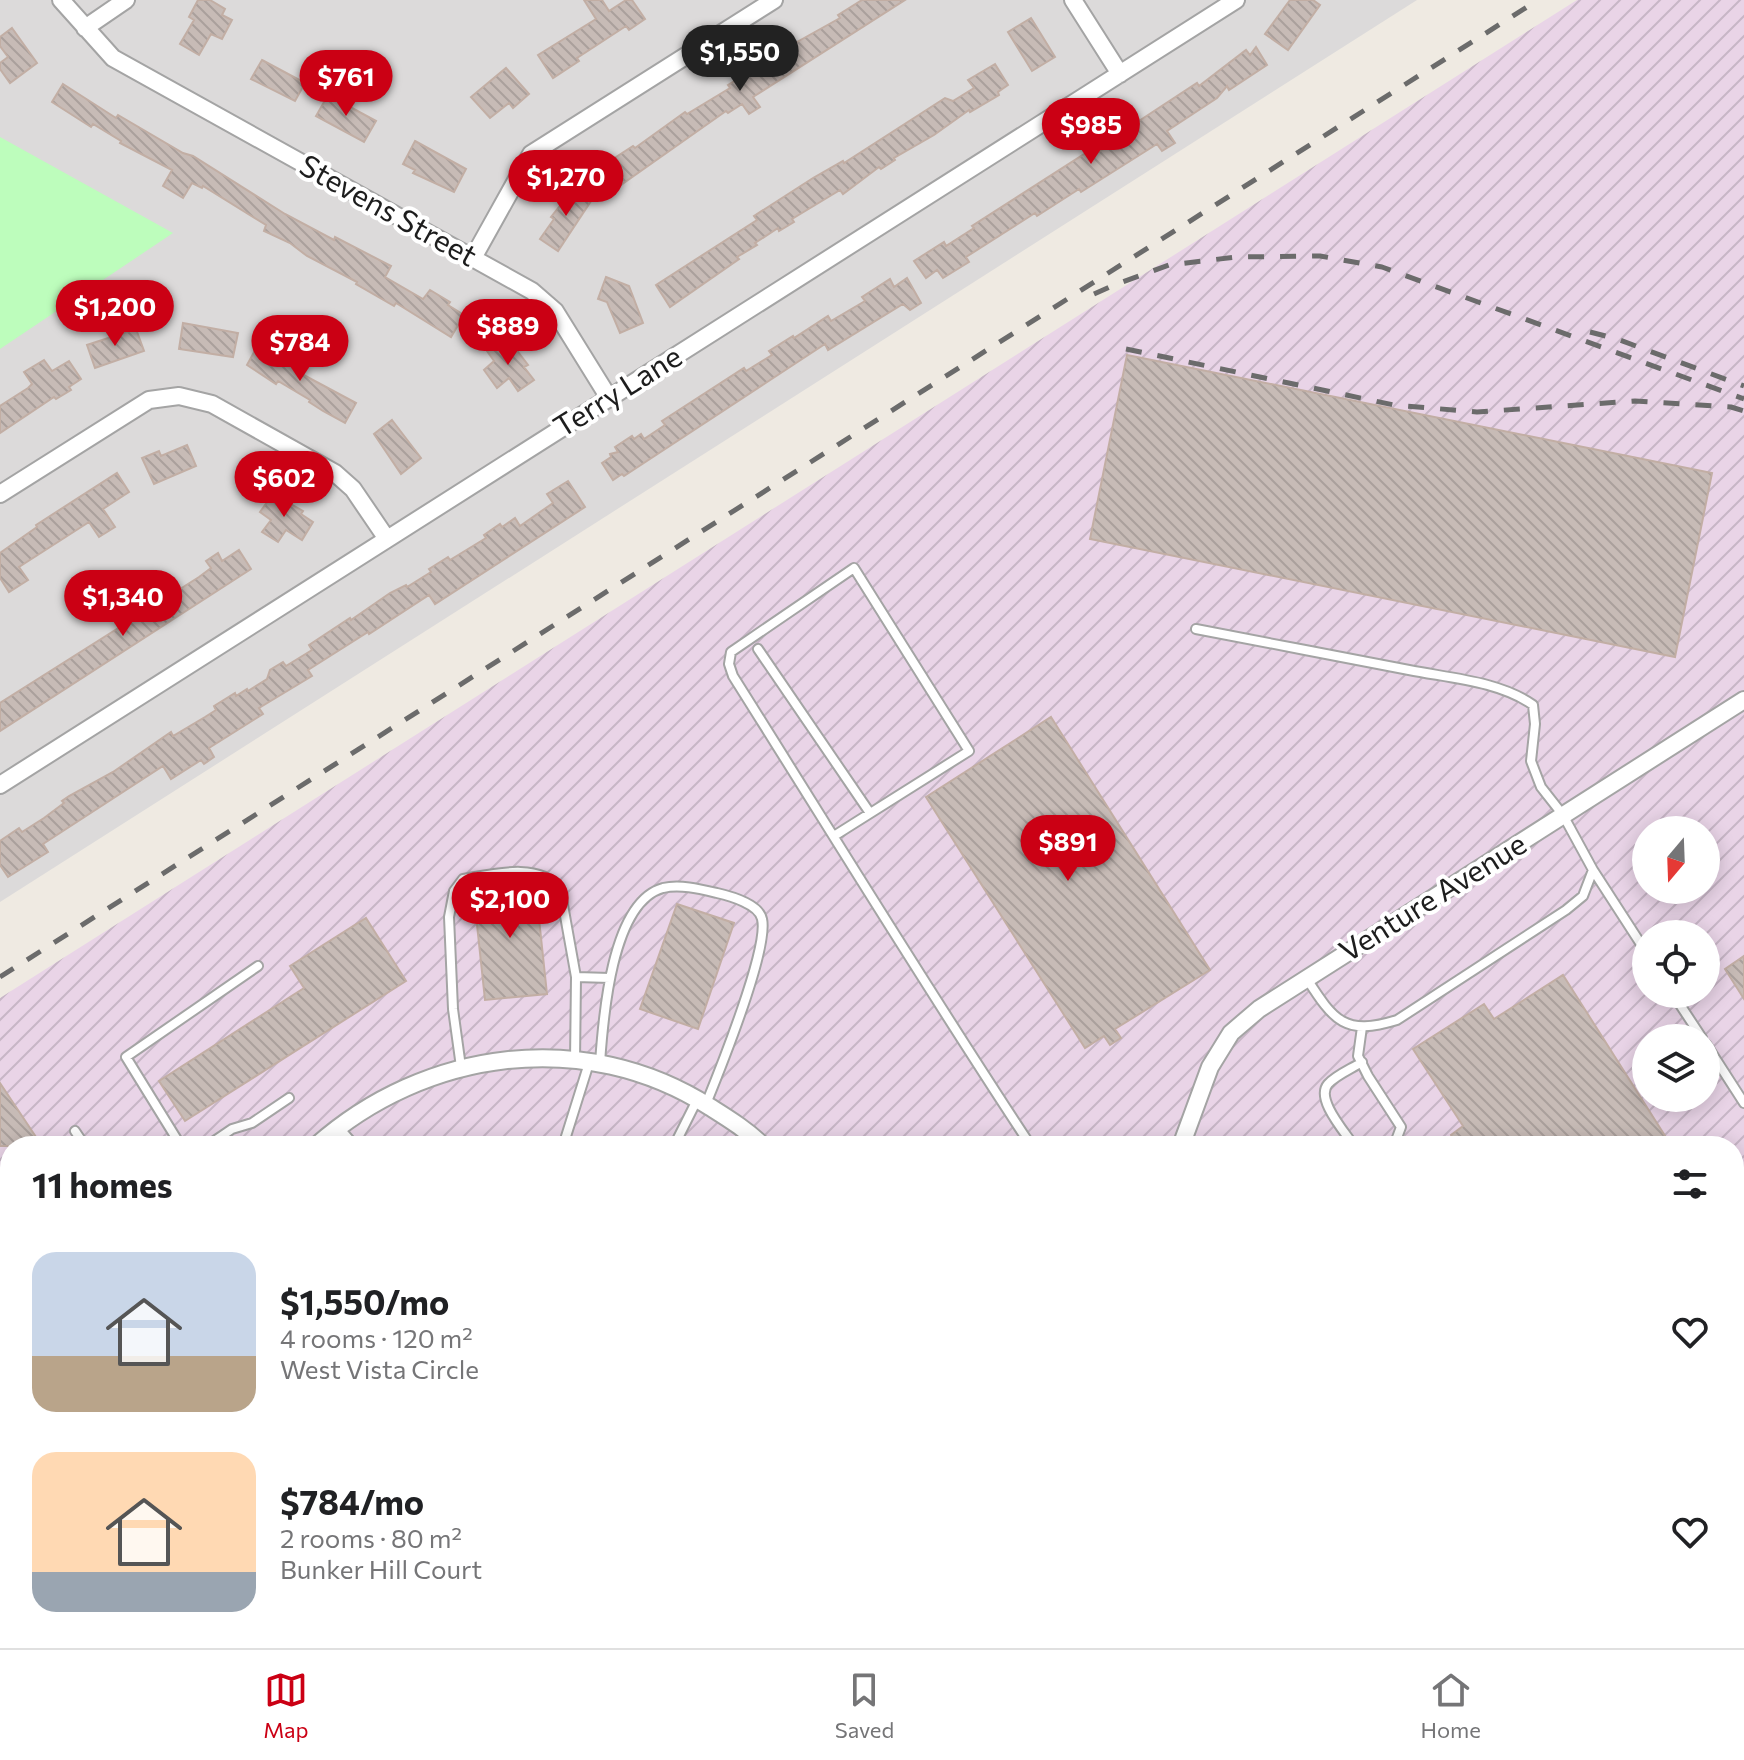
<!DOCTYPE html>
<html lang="en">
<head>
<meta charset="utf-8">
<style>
	body { margin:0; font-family:Commissioner,sans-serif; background:#f6f6f6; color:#202124; height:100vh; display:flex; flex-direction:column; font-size:30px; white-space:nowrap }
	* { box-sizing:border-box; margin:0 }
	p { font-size:26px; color:#757577 }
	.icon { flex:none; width:44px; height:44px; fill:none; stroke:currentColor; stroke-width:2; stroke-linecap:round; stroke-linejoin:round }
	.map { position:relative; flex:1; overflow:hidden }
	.sheet { position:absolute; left:0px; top:1136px; width:1744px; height:512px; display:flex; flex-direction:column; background:#fff; border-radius:32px 32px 0 0; box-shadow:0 4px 20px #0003 }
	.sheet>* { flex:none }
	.needle { width:52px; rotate:199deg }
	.fabs { position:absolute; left:1632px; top:816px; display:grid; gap:16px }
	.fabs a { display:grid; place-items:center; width:88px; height:88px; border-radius:50%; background:#fff; box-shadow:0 4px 20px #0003; font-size:40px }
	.price { position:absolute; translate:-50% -68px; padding:0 18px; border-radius:28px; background:#cb0014; color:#fff; font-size:26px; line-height:52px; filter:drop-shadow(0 2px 4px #0008) }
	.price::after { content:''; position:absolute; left:50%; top:48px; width:24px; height:18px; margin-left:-12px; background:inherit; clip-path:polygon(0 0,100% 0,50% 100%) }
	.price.on { background:#222; color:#fff }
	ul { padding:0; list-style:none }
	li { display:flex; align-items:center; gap:24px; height:200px; padding:0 32px }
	li span { display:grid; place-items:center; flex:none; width:224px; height:160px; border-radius:24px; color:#555 }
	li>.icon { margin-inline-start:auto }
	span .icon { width:96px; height:96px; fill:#fffc; stroke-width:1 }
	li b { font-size:34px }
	h2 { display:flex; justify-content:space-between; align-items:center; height:96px; padding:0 32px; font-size:34px }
	.dock { display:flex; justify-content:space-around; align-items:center; height:112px; border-top:2px solid #e0e0e0; background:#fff; font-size:22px; color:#757577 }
	.dock a { display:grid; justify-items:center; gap:4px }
	.dock .on { color:#cb0014 }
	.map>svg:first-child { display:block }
</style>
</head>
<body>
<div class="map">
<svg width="1744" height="1648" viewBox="0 0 1744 1648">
	<defs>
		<pattern id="industrial-furrows" width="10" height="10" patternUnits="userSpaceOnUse" patternTransform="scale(2)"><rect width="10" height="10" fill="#e9d4e7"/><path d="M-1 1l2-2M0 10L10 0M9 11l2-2" fill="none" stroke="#c7b6c6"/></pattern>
		<pattern id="building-back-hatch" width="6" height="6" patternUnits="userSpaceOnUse" patternTransform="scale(2)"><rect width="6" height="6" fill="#c7bbb6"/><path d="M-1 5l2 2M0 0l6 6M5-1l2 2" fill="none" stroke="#aaa09c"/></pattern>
	</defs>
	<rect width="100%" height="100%" fill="#efeae2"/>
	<path fill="#dcdada" d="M0,0H1417L0,902Z"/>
	<path fill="url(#industrial-furrows)" fill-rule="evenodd" d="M1577,0H1744V1648H0V998ZM1646,830H1706V890H1646ZM1646,934H1706V994H1646ZM1646,1038H1706V1098H1646ZM10,1146H1734V1638H10Z"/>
	<path fill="#bdfdbc" d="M0,137L173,233L0,349Z"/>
	<path fill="url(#building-back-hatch)" stroke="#c2aea4" stroke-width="2" d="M198,0H210L225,9L222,15L232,20L222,39L211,34L199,55L180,44L194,20L189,17Z
		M584,0H602L609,11L626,0H632L645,19L629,30L626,26L577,58L579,61L553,78L538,55L596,19Z
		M862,0H905L753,97L760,107L749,114L742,104L728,113L726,111L608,194L593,172L633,146L635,148L685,112L687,114L730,88L728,85L755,68L757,71L790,50L788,47L840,18L838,15Z
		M1290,0H1313L1320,5L1288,50L1265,34Z
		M1031,18L1055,57L1032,71L1008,32Z
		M12,28L37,63L10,83L0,69V63L8,57L0,46V37Z
		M1256,47L1267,65L1229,90L1227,86L1217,98L1167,131L1175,143L1162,151L1157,144L1081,192L1079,189L1037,216L1035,213L966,257L969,262L943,278L937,270L926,278L914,261L944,242L946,246L974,228L972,226L1089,151L1092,156L1118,140L1116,136L1197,83L1199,86L1246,50L1250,55Z
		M262,60L305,83L295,101L251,79Z
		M995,64L1008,85L998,92L999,95L970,112L969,110L934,135L894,158L895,160L881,169L879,167L843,194L840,190L792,219L794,222L779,231L778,228L755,243L757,245L737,257L739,259L670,307L656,285L757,220L754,216L813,178L843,161L844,163L945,98L953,101L974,88L968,80Z
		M506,68L529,94L513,108L509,103L490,118L471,97Z
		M63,84L116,118L118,115L183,153L193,156L285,214L334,240L335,237L391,266L385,277L423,299L430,290L450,302L448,305L464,315L451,337L396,303L394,306L356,284L357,282L307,256L290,243L264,231L266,225L203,186L202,188L192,183L183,198L163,186L172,170L120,143L121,141L93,124L91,127L52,102Z
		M328,95L376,121L364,142L316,116Z
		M415,141L466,169L454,192L413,173L415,170L403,164Z
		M575,187L593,198L558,251L540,239L554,219L551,217Z
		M606,277L629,286L643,323L620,333L607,302L598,299Z
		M907,278L921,303L910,310L903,304L828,350L825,344L624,476L622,474L613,480L602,463L611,457L610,454L618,452L615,447L632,436L634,439L641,434L644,439L665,425L662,421L744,368L746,371L772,355L769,351L793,336L794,338L828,316L831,321L865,301L862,297L890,279L894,287Z
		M183,323L238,333L233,357L179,349Z
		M136,329L144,351L95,368L87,345Z
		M503,339L512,351L515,348L528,365L524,367L534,380L518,391L509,378L497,388L484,370L494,361L487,351Z
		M259,343L301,366L298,372L356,403L345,423L323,411L309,402L310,400L278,381L276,384L247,365Z
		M1127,355L1712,473L1675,657L1090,539Z
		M44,360L52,371L69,361L81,379L69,387L71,390L56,399L54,397L0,433V406L28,388L32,384L24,372Z
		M392,420L421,458L401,474L374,434Z
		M187,445L196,466L154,484L142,458L159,451L161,456Z
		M117,473L129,492L103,509L115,527L99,537L89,522L19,567L28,580L9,592L0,578V553L37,527L36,525Z
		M568,481L585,507L435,604L429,595L369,634L368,632L308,670L312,676L259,708L263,714L209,748L214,757L204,764L201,760L171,779L163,766L43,844L48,852L8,877L0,865V841L19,828L22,832L44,818L64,803L62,801L69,796L113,772L171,732L173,736L205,717L216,710L214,706L235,693L236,696L247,689L248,691L267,679L270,670L283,662L286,666L312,650L309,645L350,618L351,620L390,593L406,585L407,587L431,572L429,569L448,557L450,560L486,538L484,535L500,524L502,527L515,518L520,526L553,503L547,494Z
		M273,494L303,511L301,514L313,522L302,540L286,530L278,542L262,532L271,520L260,512Z
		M239,550L251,569L0,731V703L199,577L211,568L206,561L218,553L222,561Z
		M1051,717L1210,970L1115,1029L1121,1038L1110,1045L1104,1036L1085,1048L926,797Z
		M535,881L547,994L485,1000L473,887Z
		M677,904L734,923L698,1029L640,1009Z
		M366,918L406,981L185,1121L159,1081L304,988L290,966Z
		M1744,956V999L1725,969Z
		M1563,975L1667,1139L1656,1146H1458L1451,1135L1463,1126L1413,1049L1484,1004L1494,1019Z
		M0,1083L42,1146H0Z"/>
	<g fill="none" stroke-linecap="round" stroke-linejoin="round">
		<defs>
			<path id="lane" d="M1196,629C1267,643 1338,656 1409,670C1449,678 1499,681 1533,705L1535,724L1531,761L1541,787L1563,815L1593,870L1583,896L1566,910L1397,1020C1345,1036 1334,1021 1307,979
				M758,649L870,813
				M834,836L969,751L854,568L731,652L729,664L733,676C832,833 929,992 1031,1146
				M1593,870L1646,952
				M576,977L610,978
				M1673,994L1702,1038
				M1362,1027L1358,1056L1368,1076L1401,1127L1395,1143L1390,1146
				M1706,1044L1744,1103
				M600,1063C603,1020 611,902 663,888C680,884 700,889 717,893C730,896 759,904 762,919C769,948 719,1072 706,1104
				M461,1067L453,1009L449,917L454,891L463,879C493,874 538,862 560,888L576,977L575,1061
				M339,1128L355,1146
				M75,1131L85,1146
				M181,1146L126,1057L258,966
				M207,1146L232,1129L252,1123L289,1098
				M563,1146L589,1063
				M674,1146L697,1100
				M1354,1146C1345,1132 1315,1099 1328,1084C1336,1075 1351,1069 1362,1062
				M1734,1221L1744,1214
				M0,1229L10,1245
				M0,1603L10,1605
				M1088,1638L1116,1648
				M1413,1638L1415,1644L1427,1648"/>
			<path id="street" d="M61,0L113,58L532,291L555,311L609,398
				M1073,0L1120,74
				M85,28L126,0
				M473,258L531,154L774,0
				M0,494L149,400L179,396L212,404L335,473L353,489L387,539
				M0,785L1236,0
				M316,1146C425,1049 585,1027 710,1107C729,1119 747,1130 763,1146
				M1181,1146L1210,1067L1231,1033L1259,1009L1744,700
				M0,1379L10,1374
				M0,1440L10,1461
				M628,1648L632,1638
				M1576,1648L1578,1638"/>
		</defs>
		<use href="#lane" stroke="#a4a4a4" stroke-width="12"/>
		<use href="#street" stroke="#a4a4a4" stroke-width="20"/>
		<path stroke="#ff6464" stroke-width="3" stroke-dasharray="4 4" stroke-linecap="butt" d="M1734,1264L1744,1258"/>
		<use href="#lane" stroke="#fff" stroke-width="8"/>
		<use href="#street" stroke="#fff" stroke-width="16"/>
		<path stroke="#6b6b6b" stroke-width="5" stroke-dasharray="16 16" stroke-linecap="butt" d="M1094,294L1114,285L1169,265L1236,257L1320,256L1382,267L1744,399
			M1590,332L1617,339L1744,386
			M1126,349L1394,405L1477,412L1635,401L1731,407L1744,411
			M0,977L1538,0"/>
	</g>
	<g text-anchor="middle" stroke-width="8" stroke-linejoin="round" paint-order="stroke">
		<g font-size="30" fill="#1d1d1d" stroke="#fff">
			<text transform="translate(388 211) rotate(29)" y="10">Stevens Street</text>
			<text transform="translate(618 392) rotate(-32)" y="10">Terry Lane</text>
			<text transform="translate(1433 898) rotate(-32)" y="10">Venture Avenue</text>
		</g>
	</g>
</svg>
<div class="fabs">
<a><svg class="needle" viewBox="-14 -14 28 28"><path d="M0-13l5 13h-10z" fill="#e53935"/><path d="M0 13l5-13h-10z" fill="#757577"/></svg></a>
<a><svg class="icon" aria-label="locate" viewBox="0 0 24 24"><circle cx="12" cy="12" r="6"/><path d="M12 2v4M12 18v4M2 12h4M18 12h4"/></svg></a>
<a><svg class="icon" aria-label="layers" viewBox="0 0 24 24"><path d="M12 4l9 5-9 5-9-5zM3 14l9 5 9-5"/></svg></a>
</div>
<b class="price on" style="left:740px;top:93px">$1,550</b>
<b class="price" style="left:346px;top:118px">$761</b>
<b class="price" style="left:1091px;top:166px">$985</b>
<b class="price" style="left:566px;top:218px">$1,270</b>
<b class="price" style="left:115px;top:348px">$1,200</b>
<b class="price" style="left:508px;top:367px">$889</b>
<b class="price" style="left:300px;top:383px">$784</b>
<b class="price" style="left:284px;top:519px">$602</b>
<b class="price" style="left:123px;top:638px">$1,340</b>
<b class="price" style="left:1068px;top:883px">$891</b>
<b class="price" style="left:510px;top:940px">$2,100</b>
<section class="sheet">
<h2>11 homes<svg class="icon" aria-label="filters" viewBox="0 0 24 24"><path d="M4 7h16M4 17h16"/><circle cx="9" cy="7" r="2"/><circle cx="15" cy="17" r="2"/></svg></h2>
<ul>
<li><span style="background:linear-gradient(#c9d6e8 65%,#b9a48a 0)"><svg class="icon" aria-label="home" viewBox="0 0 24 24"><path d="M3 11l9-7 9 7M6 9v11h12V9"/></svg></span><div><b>$1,550/mo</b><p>4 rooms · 120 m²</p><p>West Vista Circle</p></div><svg class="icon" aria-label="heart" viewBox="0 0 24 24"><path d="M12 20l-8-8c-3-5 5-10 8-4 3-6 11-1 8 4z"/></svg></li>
<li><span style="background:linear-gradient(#ffd9b3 75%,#9aa5b1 0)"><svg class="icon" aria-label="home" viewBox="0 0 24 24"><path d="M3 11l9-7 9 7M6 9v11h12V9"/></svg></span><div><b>$784/mo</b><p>2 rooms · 80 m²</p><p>Bunker Hill Court</p></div><svg class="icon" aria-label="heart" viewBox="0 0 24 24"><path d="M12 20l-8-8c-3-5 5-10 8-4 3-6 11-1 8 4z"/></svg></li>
</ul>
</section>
</div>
<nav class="dock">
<a class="on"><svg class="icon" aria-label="map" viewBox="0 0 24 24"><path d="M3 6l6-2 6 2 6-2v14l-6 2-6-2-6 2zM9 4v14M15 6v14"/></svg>Map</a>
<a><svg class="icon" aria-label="saved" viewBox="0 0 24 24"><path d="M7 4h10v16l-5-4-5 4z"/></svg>Saved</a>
<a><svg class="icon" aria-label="home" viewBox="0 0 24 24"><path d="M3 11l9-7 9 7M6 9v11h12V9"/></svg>Home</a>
</nav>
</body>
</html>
